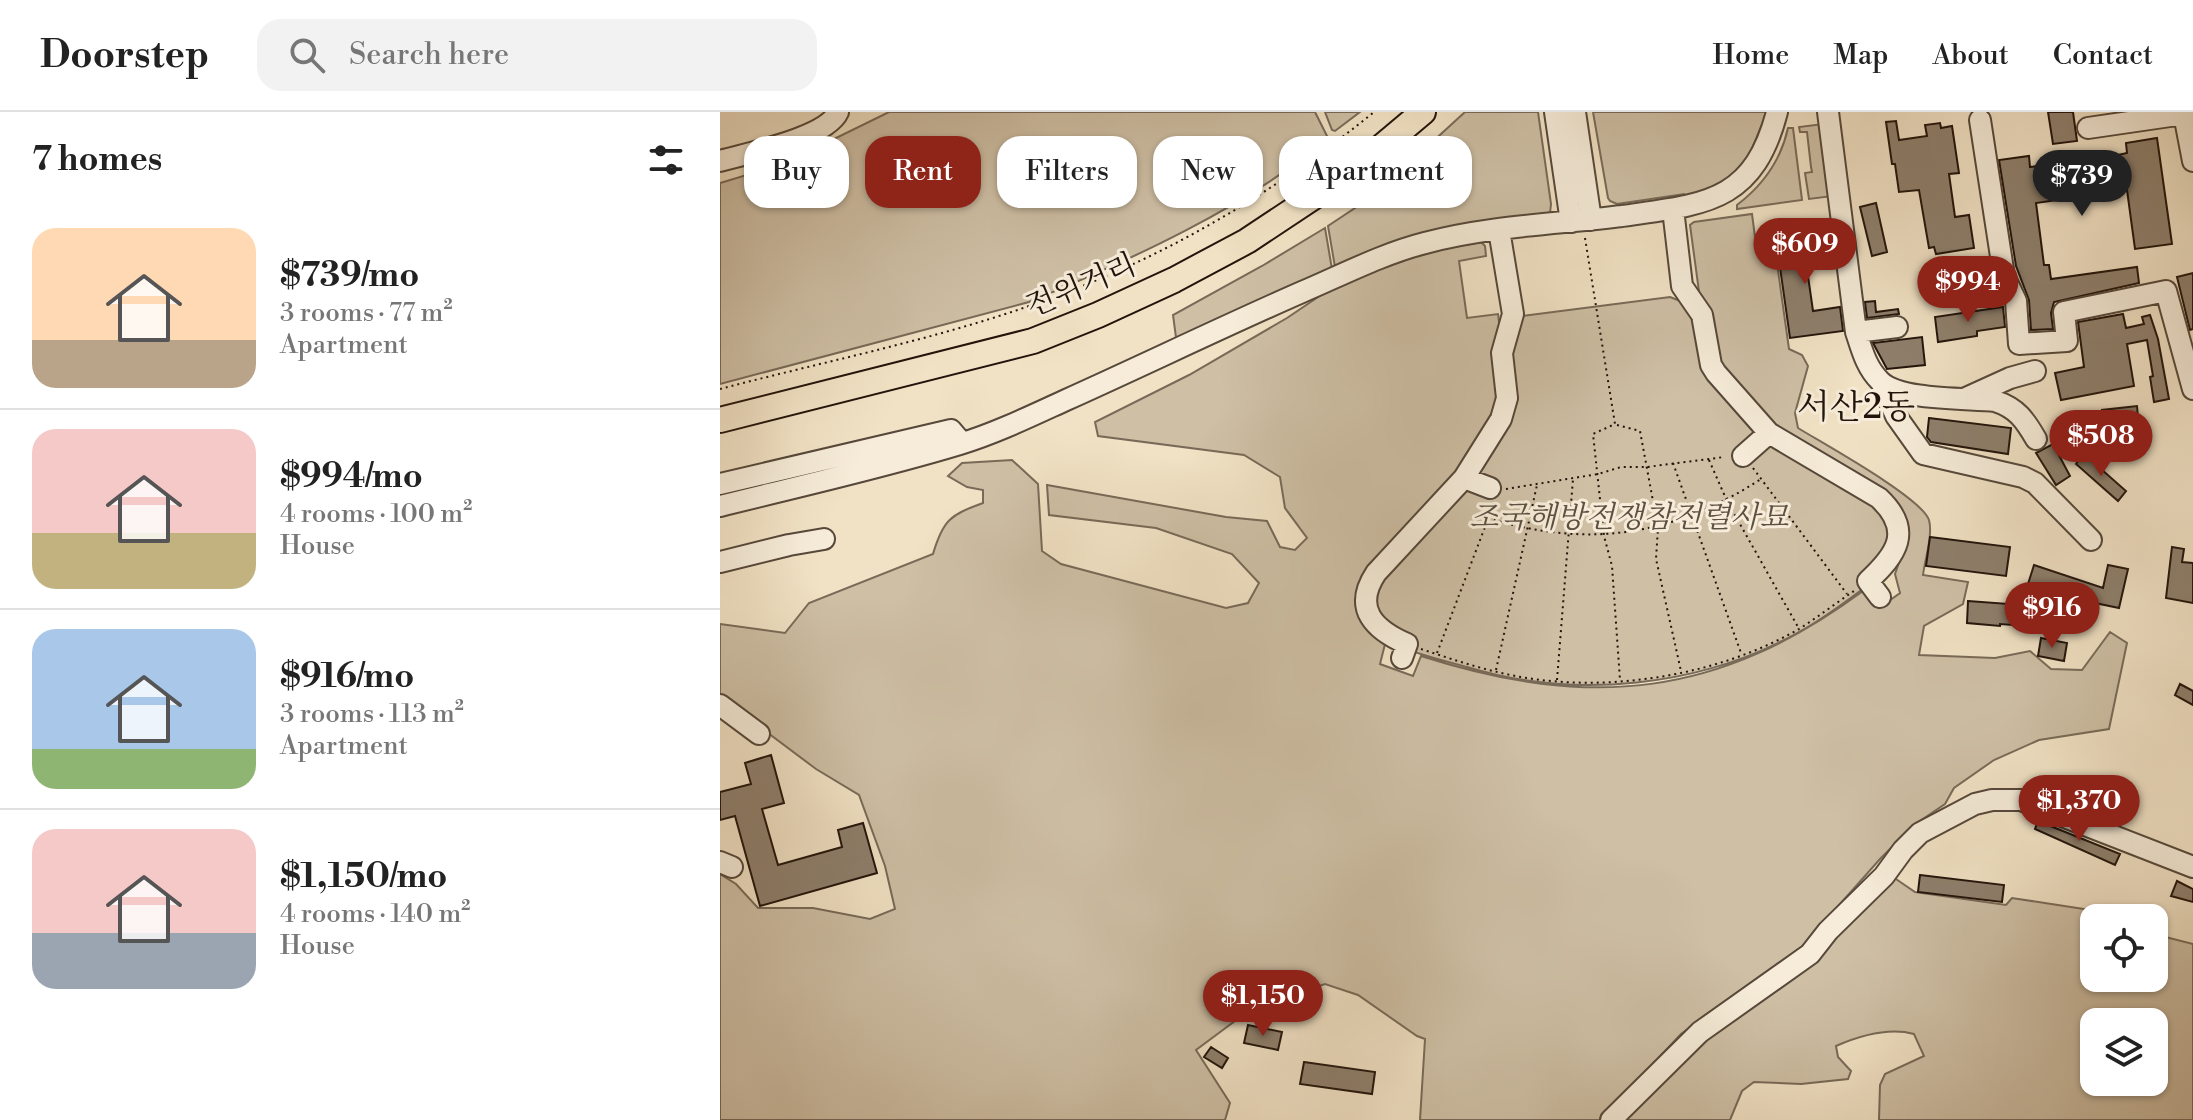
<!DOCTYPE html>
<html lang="en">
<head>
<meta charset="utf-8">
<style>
	body { margin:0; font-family:"Libre Bodoni","Noto Serif KR",serif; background:#f2f2f2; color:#222; height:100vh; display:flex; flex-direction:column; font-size:30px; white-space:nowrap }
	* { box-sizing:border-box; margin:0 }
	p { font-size:26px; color:#767676 }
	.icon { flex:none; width:44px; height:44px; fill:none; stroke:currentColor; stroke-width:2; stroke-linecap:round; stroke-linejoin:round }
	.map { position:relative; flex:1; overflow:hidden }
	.panel { display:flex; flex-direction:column; background:#fff; width:720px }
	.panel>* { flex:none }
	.banner { position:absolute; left:24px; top:24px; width:760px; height:72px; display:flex; gap:16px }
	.buttons { position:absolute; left:1360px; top:792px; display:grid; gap:16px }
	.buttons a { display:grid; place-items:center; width:88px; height:88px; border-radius:16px; background:#fff; box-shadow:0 2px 6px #0004; font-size:40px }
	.price { position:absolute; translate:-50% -68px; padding:0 18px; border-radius:28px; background:#8f2418; color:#fff; font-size:26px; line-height:52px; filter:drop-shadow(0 2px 4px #0008) }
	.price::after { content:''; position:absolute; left:50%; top:48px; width:24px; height:18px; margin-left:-12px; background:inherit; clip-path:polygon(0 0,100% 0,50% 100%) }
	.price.active { background:#222; color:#fff }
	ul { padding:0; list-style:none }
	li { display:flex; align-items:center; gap:24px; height:200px; padding:0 32px }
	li+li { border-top:2px solid #e0e0e0 }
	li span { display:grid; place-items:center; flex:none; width:224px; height:160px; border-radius:24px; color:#555 }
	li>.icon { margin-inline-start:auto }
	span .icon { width:96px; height:96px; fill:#fffc; stroke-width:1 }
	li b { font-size:34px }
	h2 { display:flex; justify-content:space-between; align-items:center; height:96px; padding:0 32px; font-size:34px }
	.pill { padding:0 28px; border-radius:24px; background:#fff; box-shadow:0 2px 6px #0004; font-size:28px; line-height:72px }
	.pill.active { background:#8f2418; color:#fff }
	header { display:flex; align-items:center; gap:48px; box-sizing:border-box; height:112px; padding:0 40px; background:#fff; border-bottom:2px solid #e0e0e0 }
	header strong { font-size:38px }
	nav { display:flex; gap:44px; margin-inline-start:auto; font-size:28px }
	.search { width:560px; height:72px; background:#f2f2f2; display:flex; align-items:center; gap:20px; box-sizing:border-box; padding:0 28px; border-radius:24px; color:#767676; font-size:30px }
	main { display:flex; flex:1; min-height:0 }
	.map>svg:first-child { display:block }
</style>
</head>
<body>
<header>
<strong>Doorstep</strong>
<div class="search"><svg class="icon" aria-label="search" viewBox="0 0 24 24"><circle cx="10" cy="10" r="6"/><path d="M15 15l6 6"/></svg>Search here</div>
<nav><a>Home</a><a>Map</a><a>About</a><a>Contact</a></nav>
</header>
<main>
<section class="panel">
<h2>7 homes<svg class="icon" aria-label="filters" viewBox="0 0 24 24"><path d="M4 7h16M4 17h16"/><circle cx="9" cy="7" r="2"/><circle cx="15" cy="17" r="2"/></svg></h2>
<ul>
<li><span style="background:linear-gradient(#ffd9b3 70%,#b9a48a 0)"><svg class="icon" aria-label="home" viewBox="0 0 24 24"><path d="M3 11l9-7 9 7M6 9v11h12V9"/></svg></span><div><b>$739/mo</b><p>3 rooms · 77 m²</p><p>Apartment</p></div></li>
<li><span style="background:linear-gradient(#f6c9c9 65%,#c2b280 0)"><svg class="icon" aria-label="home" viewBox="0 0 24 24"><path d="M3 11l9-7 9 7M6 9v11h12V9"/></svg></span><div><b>$994/mo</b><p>4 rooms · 100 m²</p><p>House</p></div></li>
<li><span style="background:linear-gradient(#a9c7e8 75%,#8fb573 0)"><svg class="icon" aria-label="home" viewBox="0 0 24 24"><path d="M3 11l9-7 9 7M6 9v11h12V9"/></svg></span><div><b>$916/mo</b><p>3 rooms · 113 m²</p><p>Apartment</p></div></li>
<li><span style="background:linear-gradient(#f6c9c9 65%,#9aa5b1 0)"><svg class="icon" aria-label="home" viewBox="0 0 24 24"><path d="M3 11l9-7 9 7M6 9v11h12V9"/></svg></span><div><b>$1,150/mo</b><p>4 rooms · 140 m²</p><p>House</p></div></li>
</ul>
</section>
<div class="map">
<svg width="1473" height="1008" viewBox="0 0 1473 1008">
	<rect width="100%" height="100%" fill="#f1e2c5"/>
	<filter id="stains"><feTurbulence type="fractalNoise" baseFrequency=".0025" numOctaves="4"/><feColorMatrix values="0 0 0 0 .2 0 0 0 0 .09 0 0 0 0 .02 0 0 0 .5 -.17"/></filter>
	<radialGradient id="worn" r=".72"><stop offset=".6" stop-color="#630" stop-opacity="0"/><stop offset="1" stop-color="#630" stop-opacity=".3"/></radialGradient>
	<path fill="#cebfa5" stroke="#786a58" stroke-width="2" fill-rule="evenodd" d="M169,0H595L608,26C526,96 408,149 309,190L0,272V71L63,52Z
		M605,0H640L615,19L612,18Z
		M745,0H818L831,92L830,101L616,161L608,114L653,84L700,47L698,43Z
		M873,0H1047L1027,49L1010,68L966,86L964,82L897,92L890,89L888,86Z
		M1103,12L1113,84L1089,87L1085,61L1092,60L1091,55L1087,20H1080L1079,15Z
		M1068,16H1073L1082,88L1017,97V93C1042,74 1061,48 1068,16Z
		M1032,102L1035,125L1053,123L1069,237L1082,243L1088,254L1075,301L1078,316C1102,331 1201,385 1209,408C1213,423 1205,447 1203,463L1248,470L1243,492L1204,514L1199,543L1275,546L1310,539L1331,557L1362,558L1390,520L1407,531L1389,617L1319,628L1274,648L1234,676L1225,692L1194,713L1160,747L1082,835L961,922L880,1008H700L705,927L697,924L638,883L605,872L568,884L549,908L519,906L476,938L510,991L505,1008H0V762L16,772L38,796H93L150,807L175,797L165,754L139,683L96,657L0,585V512L65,521L89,491L213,442C223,408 230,403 263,391V378L247,375L228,364L242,351L292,348L318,372L322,439L341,452L506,496L528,491L539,471L512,442L436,416L329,403L327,373L506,405L547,409L560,435L575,438L587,426L565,396L560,365L524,343L378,324L375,310L469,263L567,206L616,173L700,141L761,130L765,134L766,144L739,149L747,206L778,202L780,218L773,251L779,295L741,363L655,453L649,516L665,532L660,552L693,564L701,544C870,598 998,586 1143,479L1159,496L1180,481L1175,462L1183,439L1180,402L1055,317L999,256L980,187L970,113L974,110Z
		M605,116L613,163L457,233L453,203L542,154Z
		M950,185L968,192L991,245L1037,304L1169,390L1170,457C1140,478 1111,503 1079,520C981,575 855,588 747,555C732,551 677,537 666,528C657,521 650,502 643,492L742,364L779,307L787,206Z
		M1173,765L1195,780L1286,793L1292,786L1383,800L1394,806H1374V866H1434V822L1473,832V1008H1159L1160,973L1165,962L1204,944L1194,922C1168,915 1139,924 1116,934L1118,945L1131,959L1128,967L1081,972L1034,970L1022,979L1010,1008H901L995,918ZM1374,910H1434V970H1374Z"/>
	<path fill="#8e7f6c" stroke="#22140b" stroke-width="2" d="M1328,0H1353L1357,29L1333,32Z
		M1176,9L1179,28L1207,24L1205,13L1220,11L1221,16L1232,14L1239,61L1229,62L1235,105L1249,103L1254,136L1216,142L1214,135L1209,136L1199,78L1179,80L1175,52H1172L1166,10Z
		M1437,26L1452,132L1415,137L1407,78L1316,91L1324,153H1329L1331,167L1417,155L1419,171L1334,190L1331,201L1333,217L1311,218L1309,188L1296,154L1279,48L1309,44L1310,55L1398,43L1407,41L1406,31Z
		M1156,91L1167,140L1152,144L1140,95Z
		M1110,119L1113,139L1085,143L1093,199L1120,195L1123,219L1070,226L1056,127Z
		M1473,161V217L1470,218L1457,165Z
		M1155,189L1156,200L1178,197L1179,202L1147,206L1145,190Z
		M1283,195L1285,215L1257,219V224L1218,230L1215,205Z
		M1403,202L1406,216L1424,212L1422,205L1430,203L1438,227L1449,287L1434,290L1430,265L1433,264L1427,228L1407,232L1414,274L1341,288L1335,261L1364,255L1358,210Z
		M1202,225L1205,253L1167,257L1153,231Z
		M1417,294L1421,341L1402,344L1401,339L1382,342L1380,324H1385L1382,298Z
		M1209,306L1291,316L1288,342L1211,330L1207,325Z
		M1333,332L1350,364L1336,373L1316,341Z
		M1364,342L1406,379L1398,389L1356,352Z
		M1210,425L1290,435L1286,464L1206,454Z
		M1452,435L1464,437L1462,450L1473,451V491L1446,486Z
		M1314,453L1383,476L1388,453L1408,457L1399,496L1370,490L1369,492L1308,472Z
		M1248,489L1288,492V489L1357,494L1352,512L1309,499L1308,514L1280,512V514L1247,511Z
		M1321,526L1347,531L1344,549L1318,544Z
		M1460,572L1473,579V593L1455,583Z
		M51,643L64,691L42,697L58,753L122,735L118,718L143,711L157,761L40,794L15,704L0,708V680L31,672L25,651Z
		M1318,709L1400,742L1395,753L1315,717Z
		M1200,763L1284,773L1282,790L1198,780Z
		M1457,769L1473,777V790L1451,784Z
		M528,913L562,920L558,938L524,931Z
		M491,935L508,946L502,956L484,945Z
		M584,950L655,960L652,982L580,972Z"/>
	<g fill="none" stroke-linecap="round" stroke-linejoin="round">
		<defs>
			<path id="minor" d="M835,0L851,110
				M855,0L871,108
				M1108,0L1136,220C1142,238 1146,255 1160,269C1180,289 1247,286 1275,289C1297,296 1305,308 1316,327
				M1260,8L1284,164L1296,189L1299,232L1347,229L1344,200L1446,179L1473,277
				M1368,16L1464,2L1473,49
				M0,49C28,41 106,26 118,0
				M953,97L962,174L982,203L991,253L996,261L1049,321L1159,386C1194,419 1176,443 1148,469L1160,485
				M1136,220L1177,215
				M1162,272L1176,304L1203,342L1303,365L1315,371L1371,428
				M1246,286L1290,266L1315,259
				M1023,344L1049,321
				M744,366L770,376
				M0,372L231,318L242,331
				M0,394C80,374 161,356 240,332C276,321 311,304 346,288C424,253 502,215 582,180C622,163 662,142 705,131C768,114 837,112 902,104C984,92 1033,92 1057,0
				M0,450L69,433L104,427
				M682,546L687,532C655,518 632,497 656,461L744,366L781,307L787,286L782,241L793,202L779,118
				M0,593L39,622
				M0,750L12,755
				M891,1008L980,920L1090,842L1108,819L1164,764L1183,738L1200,721L1255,692L1272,688H1301L1473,755"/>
			<path id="major" d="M0,308L313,229L378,203L454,168L527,129L634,58L703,0"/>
		</defs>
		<use href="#minor" stroke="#56483a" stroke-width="24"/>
		<use href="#major" stroke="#22140b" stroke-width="28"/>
		<path stroke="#22140b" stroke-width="2" stroke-dasharray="2 4" stroke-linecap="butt" d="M865,126L895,312L873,322L884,424L892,454L900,568
			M0,277C110,248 228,225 334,185C451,142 558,78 654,0
			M897,313L920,319L938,416L936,447L961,559
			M989,348L1007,389L1078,515
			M953,351L1021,541
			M1033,356L1127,482
			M786,377L878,362L901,355H927L1004,345
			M768,406C868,437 953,424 1041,367
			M701,537C734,548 767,559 801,565C891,581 999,563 1079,517C1098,505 1116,491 1134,479
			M717,541L773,394
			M776,558L817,373
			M837,568L853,367"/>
		<use href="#minor" stroke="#f6ecd9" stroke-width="20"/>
		<use href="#major" stroke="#f1e2c5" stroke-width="24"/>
	</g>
	<g text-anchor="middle" stroke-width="6" stroke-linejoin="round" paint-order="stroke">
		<g font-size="30" fill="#22140b" stroke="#f6ecd9">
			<text transform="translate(361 173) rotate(-23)" y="10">전위거리</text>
		</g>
		<g font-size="30" font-style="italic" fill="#5e5041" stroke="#f6ecd9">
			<text x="909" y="415">조국해방전쟁참전렬사묘</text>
		</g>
		<g font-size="34" fill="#22140b" stroke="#f6ecd9">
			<text x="1136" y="306">서산2동</text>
		</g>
	</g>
	<rect width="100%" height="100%" filter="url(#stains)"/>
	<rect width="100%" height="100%" fill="url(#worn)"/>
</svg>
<div class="buttons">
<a><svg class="icon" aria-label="locate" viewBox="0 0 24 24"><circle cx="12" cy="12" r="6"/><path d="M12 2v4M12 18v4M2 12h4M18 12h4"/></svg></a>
<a><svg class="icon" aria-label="layers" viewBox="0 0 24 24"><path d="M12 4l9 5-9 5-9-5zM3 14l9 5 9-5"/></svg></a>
</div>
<b class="price active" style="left:1362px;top:106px">$739</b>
<b class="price" style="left:1085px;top:174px">$609</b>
<b class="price" style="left:1248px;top:212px">$994</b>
<b class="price" style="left:1381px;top:366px">$508</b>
<b class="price" style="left:1332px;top:538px">$916</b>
<b class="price" style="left:1359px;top:731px">$1,370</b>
<b class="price" style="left:543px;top:926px">$1,150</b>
<div class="banner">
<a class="pill">Buy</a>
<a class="pill active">Rent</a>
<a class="pill">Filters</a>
<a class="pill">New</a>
<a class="pill">Apartment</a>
</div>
</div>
</main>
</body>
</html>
